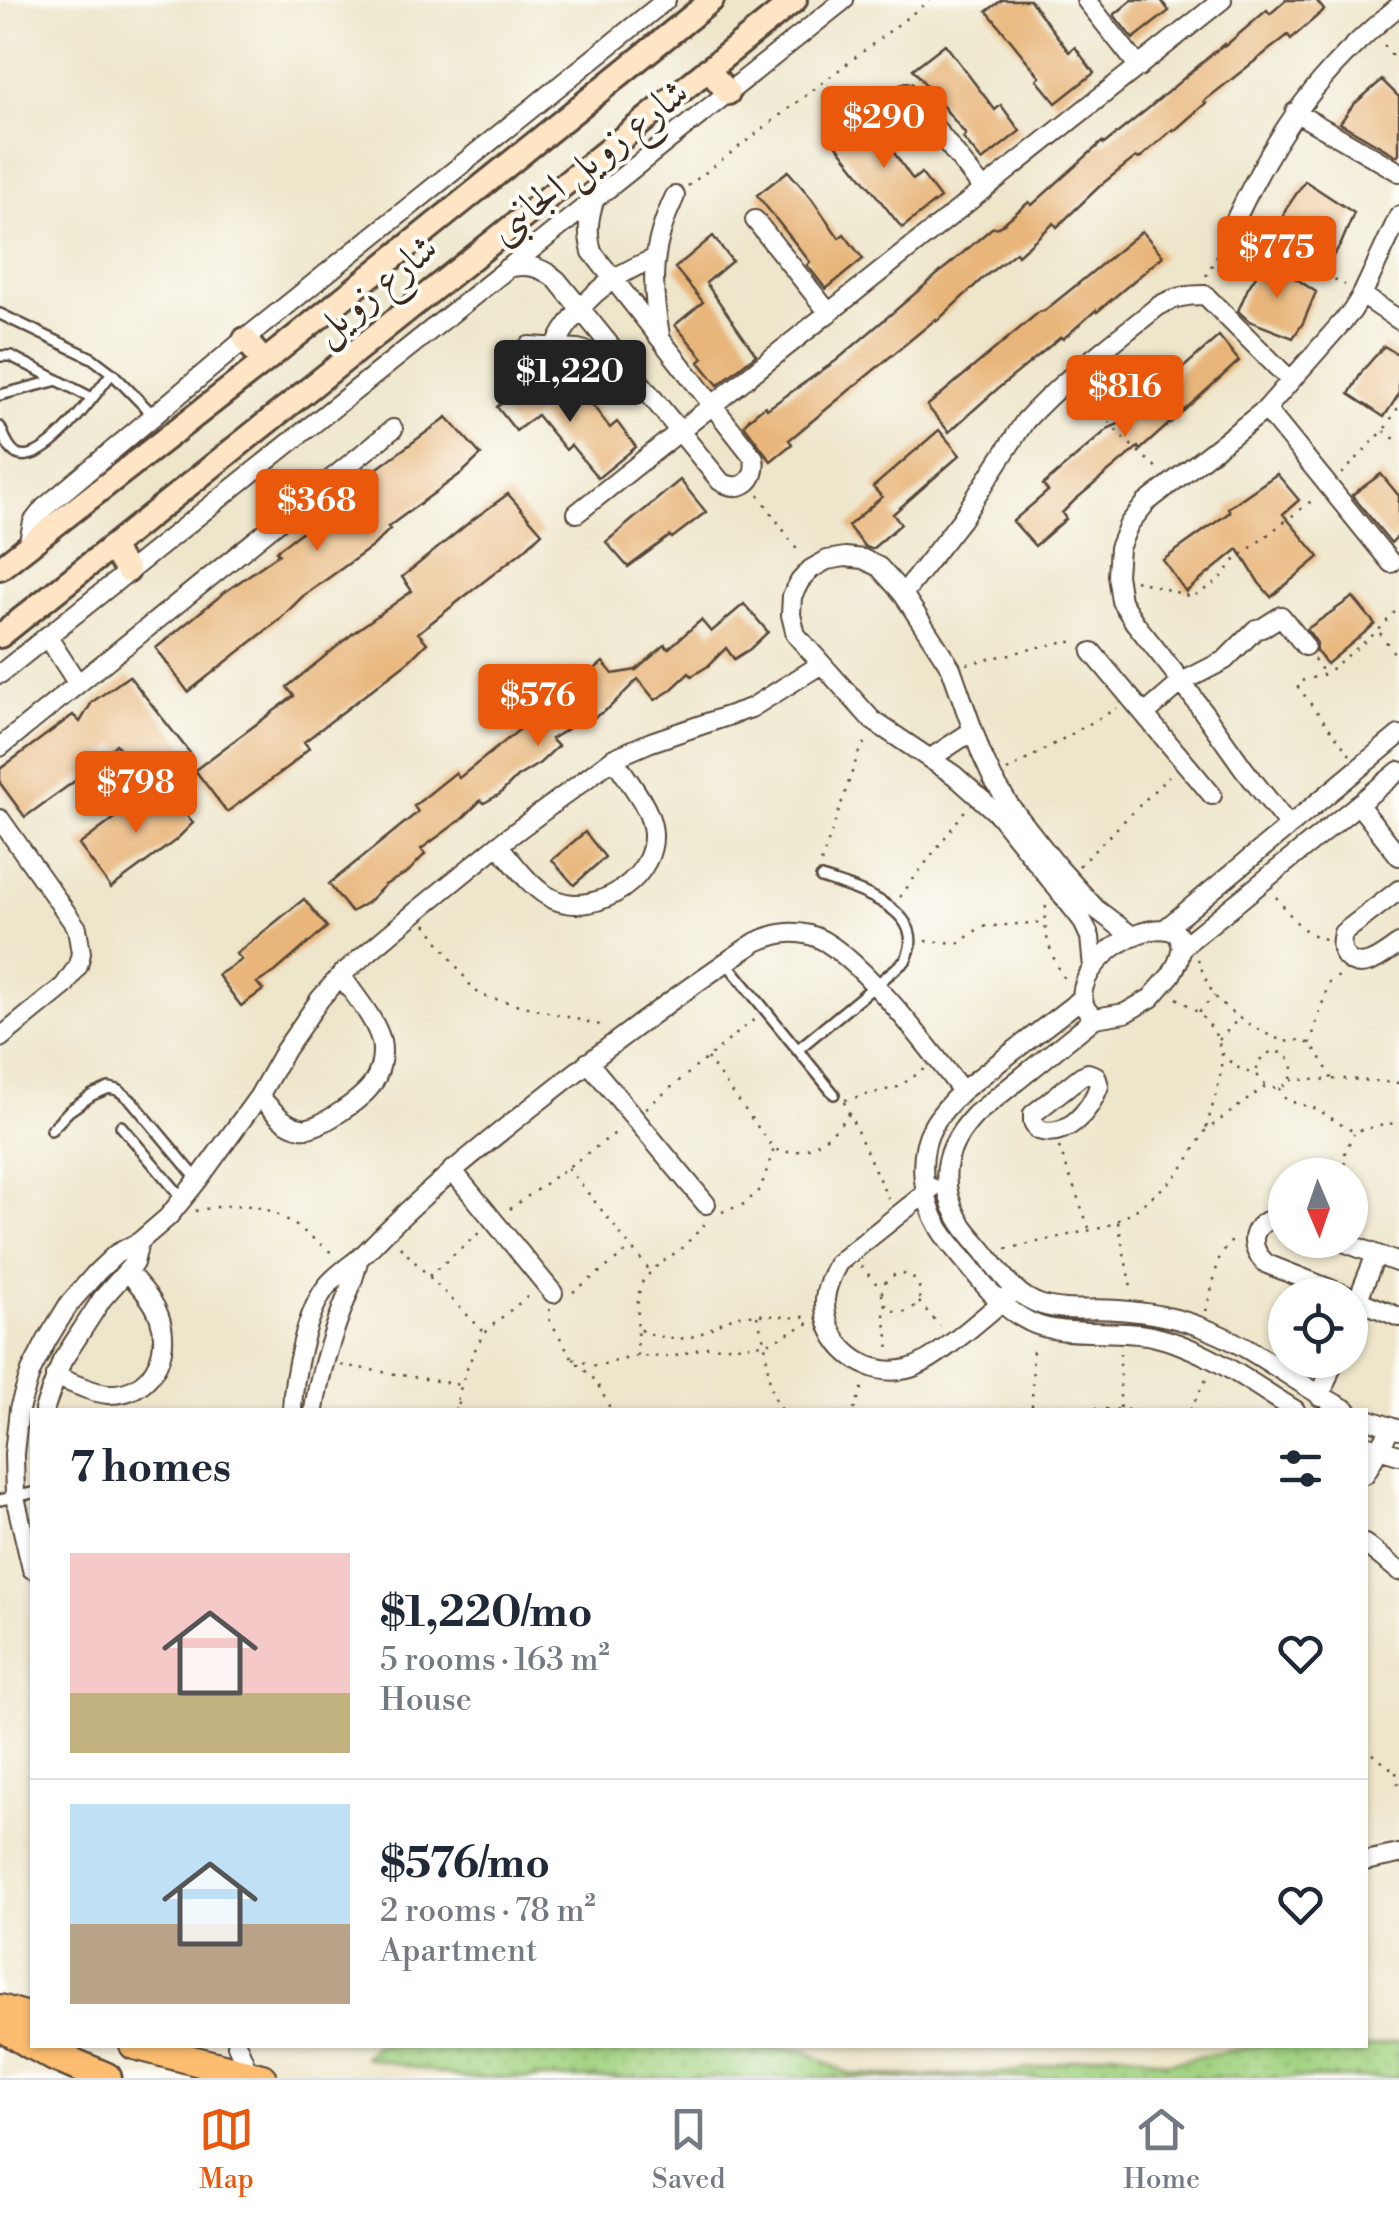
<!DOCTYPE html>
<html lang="en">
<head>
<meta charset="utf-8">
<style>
	body { margin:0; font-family:"Libre Bodoni",Amiri,serif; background:#f2f2f3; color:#1f2937; height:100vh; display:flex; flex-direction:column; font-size:38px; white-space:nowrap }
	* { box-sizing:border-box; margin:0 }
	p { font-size:32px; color:#747a83 }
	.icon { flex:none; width:55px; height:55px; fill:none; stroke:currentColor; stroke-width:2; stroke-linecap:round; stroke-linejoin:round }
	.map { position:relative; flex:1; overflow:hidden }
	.drawer { position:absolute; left:30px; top:1408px; width:1338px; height:640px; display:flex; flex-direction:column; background:#fff; border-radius:0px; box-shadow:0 2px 8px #0004 }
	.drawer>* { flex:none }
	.needle { width:65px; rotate:178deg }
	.tools { position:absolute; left:1268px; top:1158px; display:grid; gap:20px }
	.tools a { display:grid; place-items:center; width:100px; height:100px; border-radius:50%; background:#fff; box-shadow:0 2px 8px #0004; font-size:50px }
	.price { position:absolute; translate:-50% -85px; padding:0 22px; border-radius:10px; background:#ea580c; color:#fff; font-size:32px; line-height:65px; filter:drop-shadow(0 2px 5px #0008) }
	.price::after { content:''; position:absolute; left:50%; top:60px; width:30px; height:22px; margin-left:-15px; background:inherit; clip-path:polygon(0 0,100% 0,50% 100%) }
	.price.current { background:#222; color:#fff }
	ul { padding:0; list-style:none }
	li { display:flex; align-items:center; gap:30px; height:250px; padding:0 40px }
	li+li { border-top:2px solid #e0e1e3 }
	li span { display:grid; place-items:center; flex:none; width:280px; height:200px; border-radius:0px; color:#555 }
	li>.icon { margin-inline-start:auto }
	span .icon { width:120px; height:120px; fill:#fffc; stroke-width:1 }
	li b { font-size:42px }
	h2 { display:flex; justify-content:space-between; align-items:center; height:120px; padding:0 40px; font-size:42px }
	.dock { display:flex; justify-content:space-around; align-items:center; height:140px; border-top:2px solid #e0e1e3; background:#fff; font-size:28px; color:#747a83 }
	.dock a { display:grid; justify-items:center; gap:5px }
	.dock .current { color:#ea580c }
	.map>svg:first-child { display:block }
</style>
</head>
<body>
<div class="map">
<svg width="1399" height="2078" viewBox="0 0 1399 2078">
	<defs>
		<pattern id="grass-dots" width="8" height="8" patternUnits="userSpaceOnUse" patternTransform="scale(2.5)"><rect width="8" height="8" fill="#a3d382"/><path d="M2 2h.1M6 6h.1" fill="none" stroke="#8db570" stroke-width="1.8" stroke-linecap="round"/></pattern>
	</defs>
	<rect width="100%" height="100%" fill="#fdfcf7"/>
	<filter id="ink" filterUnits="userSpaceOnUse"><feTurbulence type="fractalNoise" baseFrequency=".01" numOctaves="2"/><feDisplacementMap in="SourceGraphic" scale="20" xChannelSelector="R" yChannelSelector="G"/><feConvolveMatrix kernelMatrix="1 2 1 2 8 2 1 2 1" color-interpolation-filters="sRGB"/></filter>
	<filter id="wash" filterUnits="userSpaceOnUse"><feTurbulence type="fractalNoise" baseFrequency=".0048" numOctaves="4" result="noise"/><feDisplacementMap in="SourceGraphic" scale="40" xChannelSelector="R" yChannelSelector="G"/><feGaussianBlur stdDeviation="2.25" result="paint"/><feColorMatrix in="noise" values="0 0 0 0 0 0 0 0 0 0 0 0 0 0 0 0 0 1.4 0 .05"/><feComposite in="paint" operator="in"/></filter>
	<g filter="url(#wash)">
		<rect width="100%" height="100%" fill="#eee6cb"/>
		<path fill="url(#grass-dots)" stroke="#6f7e50" stroke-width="2.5" d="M1399,2041V2078H464L364,2057L376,2045H556L596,2055L600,2045H747L803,2050L849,2074L924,2077L1000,2073L1037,2068L1111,2052L1139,2055L1167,2063L1260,2045H1349L1351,2051Z"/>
		<g id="blocks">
			<path fill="#e8b67a" d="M1002,0H1030L1069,52L1075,47L1094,73L1056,103L1037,80L1040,77L987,11Z
				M1132,0H1161L1169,11L1133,39L1114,15Z
				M1286,0H1316L1324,10L1291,39L1288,35L1204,101L1206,103L1174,131L1173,129L1139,159L1136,157L1102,184L1057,227L1054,223L1018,255L1016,252L983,278L937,321L936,319L789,440L792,444L771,461L744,425L750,418L765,406L767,409L837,360L992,228L999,227L1029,202L1032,205L1102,142L1104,144L1150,107L1224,44L1225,46L1267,10L1270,14Z
				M945,44L995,110L1001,105L1020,131L982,161L963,138L966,135L913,69Z
				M1382,80L1399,97V153L1397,156L1340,123L1353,105Z
				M862,113L885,140L913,180L921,173L940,198L902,228L830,137Z
				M788,171L812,199L839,238L844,234L863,259L826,289L807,265L810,262L757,195Z
				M1305,181L1354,213L1341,244L1331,259L1274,238L1286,209Z
				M1142,231L1163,256L1097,312L1096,310L1063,339L1061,337L995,391L949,432L927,406L1039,312L1044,311L1074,287Z
				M713,236L732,261L706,283L756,355L718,385L699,362L703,358L675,325L703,302L675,268Z
				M1267,259L1316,292L1303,323L1293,338L1249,321L1238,311L1248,288Z
				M1219,336L1239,361L1140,450L1138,447L1075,500L1062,513L1066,519L1035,546L1013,521L1048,491L1043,485L1109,428L1121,423Z
				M1384,346L1399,355V394L1384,417L1349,394L1363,370Z
				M535,375L563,412L584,394L610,428L617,422L636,447L598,478L571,445L566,450L537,415L516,431L497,407Z
				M447,417L481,455L463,472L388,527L390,529L373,546L302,597L278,621L188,692L156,648L225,592L279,554L276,551L370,481L367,476Z
				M939,430L960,455L893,514L901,524L872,549L865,547L848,526L882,497L873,487Z
				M1277,474L1299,500L1283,514L1319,557L1271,597L1259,583L1238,549L1186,592L1163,560L1230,512L1228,508Z
				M1381,474L1399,496V535L1391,543L1352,495Z
				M680,480L706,512L672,538L670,536L628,567L606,542Z
				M508,494L542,533L524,550L418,633L427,643L410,660L304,742L309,748L291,765L227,812L195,770L294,696L287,687L356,631L412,591L402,577L471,521Z
				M1353,597L1375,624L1327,664L1316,651L1317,643L1307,629Z
				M744,604L768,632L750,649L734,659L726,648L708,666L692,676L689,673L671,690L655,700L638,679L609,708L593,718L587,710L569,728L551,739L558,746L540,763L517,777L500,794L484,803L481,800L462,819L421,849L425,854L408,872L385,885L368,902L351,912L329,884L418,812L414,806L455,773L459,778L535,717L530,711L563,683L569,691L603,662L613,674L636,670L665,645L668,649L701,620L711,632Z
				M129,676L190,753L167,770L147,780L116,744L90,770L25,817L0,783V769L73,715L80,722L92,702Z
				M159,785L193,823L176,840L111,888L79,845Z
				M585,832L605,857L574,885L552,860Z
				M304,899L327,927L275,972L257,983L263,990L241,1006L218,975L241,960L236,954Z"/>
		</g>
	</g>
	<g filter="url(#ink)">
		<use href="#blocks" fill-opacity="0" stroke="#564638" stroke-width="2.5"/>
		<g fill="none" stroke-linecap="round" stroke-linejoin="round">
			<defs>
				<path id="service" d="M0,314L92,358L112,373L153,415
					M0,356H11L92,398
					M0,395L58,380
					M0,427C4,436 8,449 17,454C46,467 96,392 112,373
					M726,962L834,1094
					M797,1050L905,961C932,911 856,889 821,878
					M121,1126L183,1199
					M51,1130L69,1111L92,1095L109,1088L118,1090L132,1101L198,1180
					M0,1500L32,1493"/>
				<path id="minor" d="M1086,0L1139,67
					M907,92L984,190
					M1295,112L1399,172
					M755,220L829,313
					M1234,223C1277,131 1319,70 1399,6
					M507,268C527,263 542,267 557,280L720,481C740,494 758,481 754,458L592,252C587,233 588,220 594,201
					M1362,295L1399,320
					M660,335C650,282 651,246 675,196
					M529,346L578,349L623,362
					M555,346C578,303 608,276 654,259
					M1266,409L1391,563
					M577,513L1222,0
					M28,546L33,522L44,508L245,339L666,0
					M903,594L961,520L1025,421C1064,378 1113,343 1157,307C1174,297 1186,295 1205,295L1290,380
					M47,636L78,684
					M1092,652L1212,795
					M0,674L844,0
					M1145,714L1182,682L1225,660L1256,629L1262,628L1281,616L1305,646
					M0,747L393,429
					M931,758L972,731
					M1358,804L1399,856
					M0,819L77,928L81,953L78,966L64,986L0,1038
					M1289,826L1244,769L1182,682L1135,623L1121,601L1117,575L1119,548L1129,524L1146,503L1266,409L1352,311L1362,295L1399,216
					M498,845C514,863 531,889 553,899C597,919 662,875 652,826C647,802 626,779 614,758
					M1399,890L1343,933C1341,942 1340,949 1346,957C1362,975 1385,953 1399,944
					M1165,929L1399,735
					M1182,947L1399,771
					M1093,968L1090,937L1082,920L999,815L954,775L872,720L796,635L791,615L792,596L800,581L811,569L827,560L845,557L863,559L879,567L903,594L951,668L981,753L993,779L1010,806L1058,867L1096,909L1132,936
					M1081,999L962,1091C952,1101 940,1113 933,1126C916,1156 923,1201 940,1229C948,1242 959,1254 969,1266C987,1289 1003,1309 1030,1322C1061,1338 1116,1328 1152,1336C1206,1348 1249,1382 1295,1410
					M1095,1018C1050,987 1137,910 1178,934L1182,947L1178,962L1171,975L1151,998L1125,1013L1095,1018L976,1114C947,1144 936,1178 958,1218C965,1231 977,1242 986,1254C1001,1274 1017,1298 1042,1305C1066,1312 1093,1308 1118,1310C1146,1312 1175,1317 1201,1327C1254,1346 1297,1385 1347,1410
					M588,1062L706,1204
					M1088,1073L1096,1076L1099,1086C1090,1111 1067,1139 1038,1130L1033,1122V1114L1081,1076Z
					M259,1096C271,1108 283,1125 301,1128C317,1132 361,1099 371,1086C380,1074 384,1056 381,1041C375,1018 354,995 341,975
					M452,1170L553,1293
					M932,1188L838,1263C832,1274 826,1286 825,1299C823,1343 864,1379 907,1369C933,1364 985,1315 1008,1297
					M1285,1219C1254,1215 1243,1245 1267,1264L1345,1295
					M1338,1240L1399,1263
					M1350,1297L1399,1317
					M1350,1318L1376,1255
					M55,1376C72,1383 90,1392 108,1394C150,1396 173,1353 159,1316C153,1299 139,1285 127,1271
					M1320,1397L1334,1360
					M44,1410L62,1361L102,1299L134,1263L139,1242
					M292,1410C293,1377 306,1312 327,1286C338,1272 354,1264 367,1251C418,1197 476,1151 534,1105C606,1048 680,992 756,942C774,934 790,930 810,935C853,946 933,1053 962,1091
					M314,1410C318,1381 327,1351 337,1323C345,1300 353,1284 358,1261
					M1365,1418L1399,1430
					M1365,1445L1399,1455
					M1365,1474L1391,1428
					M1365,1544L1399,1571
					M32,1569L15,1497L14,1454L19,1409L31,1371L47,1340L69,1304L97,1272L116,1254L139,1242L168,1217L198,1180L259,1096L285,1050L320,999L341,975L417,911L498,845L614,758L651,742L751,708L820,665
					M1365,1861L1399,1854
					M237,2045L250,2076"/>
				<path id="secondary" d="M708,69L728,93
					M245,339L264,362
					M110,548L128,571
					M0,568L264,362L712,0
					M0,636L795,0"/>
				<path id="trunk" d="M0,2009L32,2018
					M134,2045L262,2078"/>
				<path id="motorway" d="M0,2024L32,2044
					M35,2045L55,2056L106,2078"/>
			</defs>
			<use href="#service" stroke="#564638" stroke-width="14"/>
			<use href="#minor" stroke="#564638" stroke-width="22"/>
			<use href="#secondary" stroke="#564638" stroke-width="28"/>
			<use href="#trunk" stroke="#564638" stroke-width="32"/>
			<use href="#motorway" stroke="#564638" stroke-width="35"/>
			<path stroke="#564638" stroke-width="2.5" stroke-dasharray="2.5 8" stroke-linecap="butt" d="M1384,45L1399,65
				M688,186L930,0
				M1252,233L1345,285
				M1206,276L1226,239
				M1082,389L1121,436L1159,470
				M1384,431L1399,442
				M1342,474L1384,430L1399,406
				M759,495L800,554
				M1135,580L1192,597L1219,581L1235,560L1314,499
				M1380,633L1399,660
				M1314,659L1324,673
				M967,664L1066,641L1076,643
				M1350,755L1298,687V682L1325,674L1378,631L1399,607
				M1007,771L1117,708
				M821,863L860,749L867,740
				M1079,866L1169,776
				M900,897L967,808
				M1276,897C1291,915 1301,934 1325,939
				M1046,906C1042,936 1052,958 1067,983
				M426,924L473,989L483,996L604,1026
				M926,941L959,943L981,927L1044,922
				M1198,959C1202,971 1208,986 1215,996C1227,1013 1261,1033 1281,1040C1290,1044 1297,1038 1304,1041C1318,1047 1326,1068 1332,1080
				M1177,998C1240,1036 1222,1071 1206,1129
				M1199,1012L1214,996
				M1219,1040L1240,1017
				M1310,1044L1329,982L1339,976
				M1257 1070a18 18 0 1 1 36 0a18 18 0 1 1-36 0Z
				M1222,1053C1232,1065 1240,1071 1256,1074
				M707,1058L774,1149C804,1161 831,1136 849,1114
				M1291,1080L1347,1079L1399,1083
				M1279,1088L1286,1100L1317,1109L1348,1129L1355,1131L1399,1122
				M845,1100L898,1087L925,1069
				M844,1102L888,1199
				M646,1108L756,1018
				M1059,1147L1089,1228
				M568,1168L650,1271
				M1344,1175L1345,1151L1354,1134
				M510,1209L621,1129
				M195,1211C268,1195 280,1214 336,1256
				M722,1212L744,1204L760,1190L774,1149
				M1118,1222L1132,1293
				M400,1247L485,1333
				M1006,1249L1105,1227L1132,1213L1170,1182L1185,1165L1205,1131L1266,1086
				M861,1266L882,1290
				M882 1293a19 19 0 1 1 38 0a19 19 0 1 1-38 0Z
				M429,1276L480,1232
				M573,1292L632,1248
				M919,1302L940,1326
				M885,1303C881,1324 891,1333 888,1350
				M550,1309L548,1314L549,1319L573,1359L596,1381L611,1410
				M1206,1311L1219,1259L1228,1243L1238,1240
				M757,1316C759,1324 762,1332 764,1340C769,1364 766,1390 782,1410
				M640,1330C661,1338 681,1343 702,1333C718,1325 728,1317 746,1315C768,1313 788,1320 810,1316
				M637,1356L638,1296L643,1280L658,1265L682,1248L707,1222
				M573,1359L596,1366L637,1356L672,1357L707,1347L757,1345L770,1342L811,1322
				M341,1365L461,1385
				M458,1402L465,1410
				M1032,1406L1033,1344
				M1120,1408V1351
				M455,1410C459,1390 469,1360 479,1342C488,1325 517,1306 532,1293
				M854,1410L864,1383
				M1021,1410L1066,1408L1137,1410
				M1190,1410L1208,1376
				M1365,1747L1388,1767L1399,1770
				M1396,1772L1399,1790"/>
			<use href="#service" stroke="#fff" stroke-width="9"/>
			<use href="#minor" stroke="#fff" stroke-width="18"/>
			<use href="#secondary" stroke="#fee5c5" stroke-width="22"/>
			<use href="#trunk" stroke="#fcbd6f" stroke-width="28"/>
			<use href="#motorway" stroke="#fcbd6f" stroke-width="30"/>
		</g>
	</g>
	<g text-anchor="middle" stroke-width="8" stroke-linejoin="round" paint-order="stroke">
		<g font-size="40" fill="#3b2a1e" stroke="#fdfcf7">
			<text transform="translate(588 160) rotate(-38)" y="14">شارع زويل الجانبى</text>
			<text transform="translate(374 288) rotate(-39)" y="14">شارع زويل</text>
		</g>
	</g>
</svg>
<div class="tools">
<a><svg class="needle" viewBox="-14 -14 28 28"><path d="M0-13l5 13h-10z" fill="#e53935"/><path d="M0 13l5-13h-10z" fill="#747a83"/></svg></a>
<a><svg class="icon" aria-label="locate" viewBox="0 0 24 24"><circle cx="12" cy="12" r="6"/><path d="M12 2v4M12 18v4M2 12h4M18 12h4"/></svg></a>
</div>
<b class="price" style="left:884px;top:171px">$290</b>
<b class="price" style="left:1277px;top:301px">$775</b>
<b class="price current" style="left:570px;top:425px">$1,220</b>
<b class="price" style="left:1125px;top:440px">$816</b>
<b class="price" style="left:317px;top:554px">$368</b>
<b class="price" style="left:538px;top:749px">$576</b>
<b class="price" style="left:136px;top:836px">$798</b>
<section class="drawer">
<h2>7 homes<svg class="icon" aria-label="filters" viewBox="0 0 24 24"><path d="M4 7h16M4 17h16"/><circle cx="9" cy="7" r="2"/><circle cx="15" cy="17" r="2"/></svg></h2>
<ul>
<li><span style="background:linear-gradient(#f6c9c9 70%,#c2b280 0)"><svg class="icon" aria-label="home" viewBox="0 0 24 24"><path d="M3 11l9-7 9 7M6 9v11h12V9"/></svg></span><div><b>$1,220/mo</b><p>5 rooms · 163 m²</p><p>House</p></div><svg class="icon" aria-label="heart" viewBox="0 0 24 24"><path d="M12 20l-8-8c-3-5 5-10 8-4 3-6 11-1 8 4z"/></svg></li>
<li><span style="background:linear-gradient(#bfe0f5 60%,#b9a48a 0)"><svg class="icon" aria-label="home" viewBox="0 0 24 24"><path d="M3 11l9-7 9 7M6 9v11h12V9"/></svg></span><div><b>$576/mo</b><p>2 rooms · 78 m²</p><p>Apartment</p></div><svg class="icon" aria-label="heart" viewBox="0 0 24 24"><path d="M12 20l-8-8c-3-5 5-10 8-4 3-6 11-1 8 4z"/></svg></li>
</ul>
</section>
</div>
<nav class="dock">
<a class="current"><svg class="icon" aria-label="map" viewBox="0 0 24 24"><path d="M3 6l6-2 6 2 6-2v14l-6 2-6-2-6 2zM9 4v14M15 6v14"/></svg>Map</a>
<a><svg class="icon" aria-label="saved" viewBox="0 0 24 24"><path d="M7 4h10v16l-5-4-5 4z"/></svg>Saved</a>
<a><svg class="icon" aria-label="home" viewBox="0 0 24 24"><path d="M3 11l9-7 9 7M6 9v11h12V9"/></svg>Home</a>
</nav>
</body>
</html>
